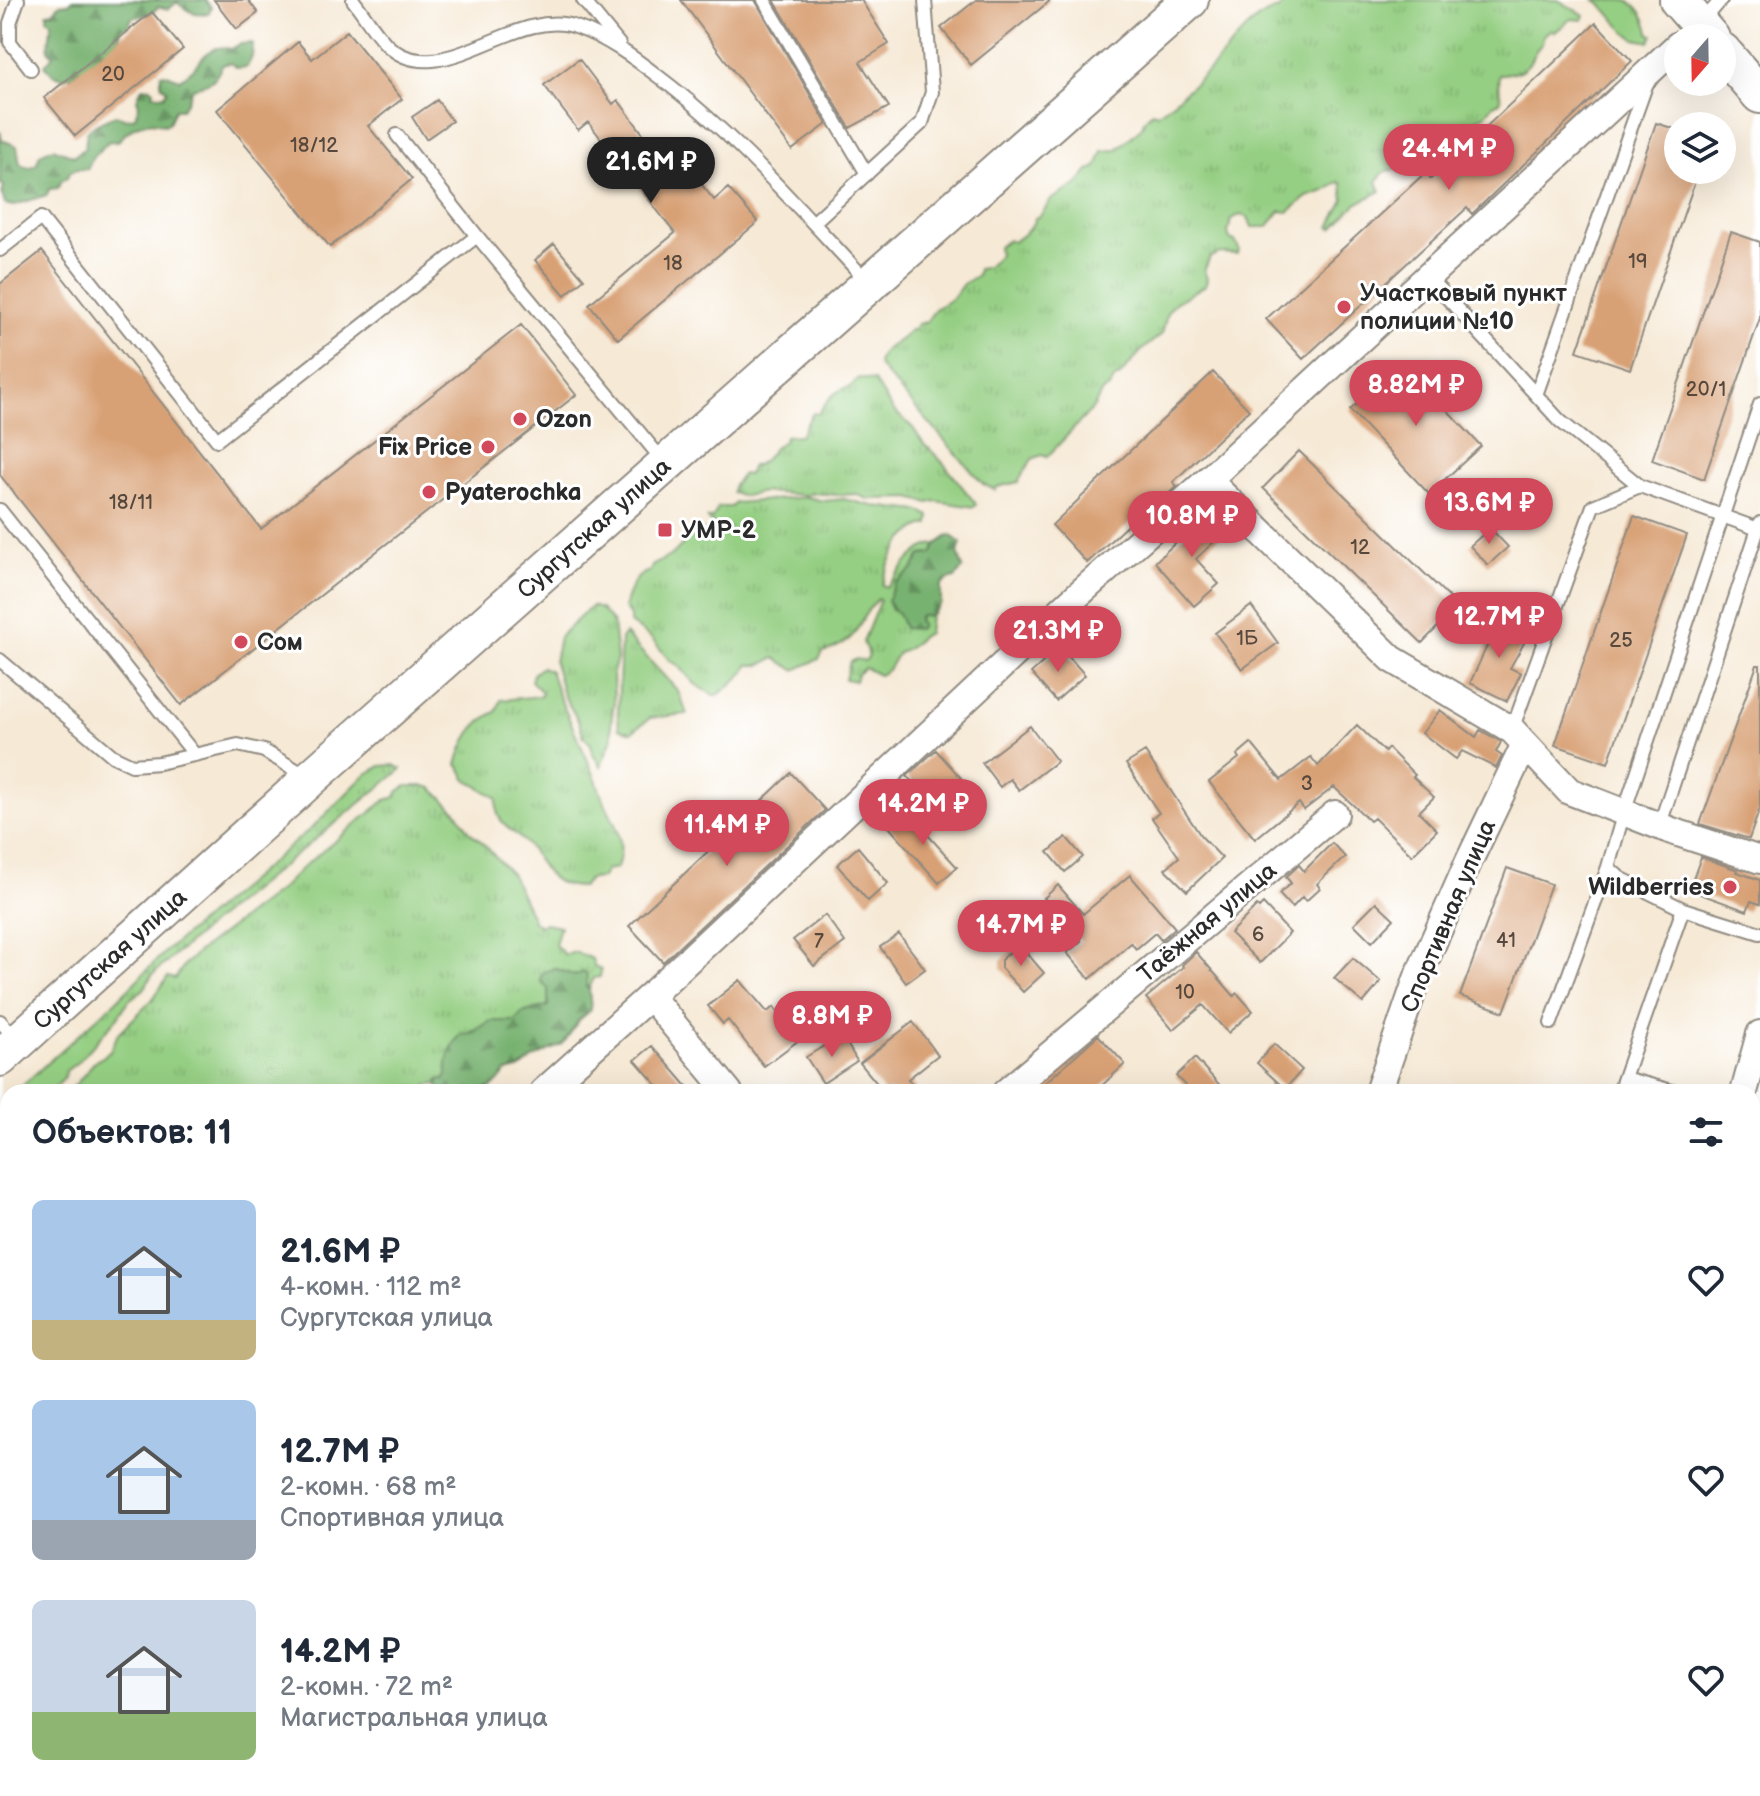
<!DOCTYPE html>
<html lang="ru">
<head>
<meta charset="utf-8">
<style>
	body { margin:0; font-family:"Balsamiq Sans",sans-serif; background:#f6f6f7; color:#1f2937; height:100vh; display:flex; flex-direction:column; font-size:30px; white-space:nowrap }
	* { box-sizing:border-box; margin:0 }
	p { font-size:26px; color:#747a83 }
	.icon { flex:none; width:44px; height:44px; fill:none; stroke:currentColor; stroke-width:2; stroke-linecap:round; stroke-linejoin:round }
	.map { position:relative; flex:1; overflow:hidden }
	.panel { position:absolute; left:0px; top:1084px; width:1760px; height:712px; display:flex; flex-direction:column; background:#fff; border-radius:24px 24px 0 0; box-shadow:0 8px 32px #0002 }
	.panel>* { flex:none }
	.needle { width:52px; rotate:200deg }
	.controls { position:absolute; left:1664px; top:24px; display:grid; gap:16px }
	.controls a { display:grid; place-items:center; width:72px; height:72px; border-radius:50%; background:#fff; box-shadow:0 8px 32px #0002; font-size:40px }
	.price { position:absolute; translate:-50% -68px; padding:0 18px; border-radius:28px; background:#d1495b; color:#fff; font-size:26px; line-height:52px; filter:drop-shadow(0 2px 4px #0008) }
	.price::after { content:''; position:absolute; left:50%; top:48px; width:24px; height:18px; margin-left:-12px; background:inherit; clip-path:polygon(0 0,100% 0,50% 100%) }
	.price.selected { background:#222; color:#fff }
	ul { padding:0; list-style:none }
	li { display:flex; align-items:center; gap:24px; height:200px; padding:0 32px }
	li span { display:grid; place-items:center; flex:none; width:224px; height:160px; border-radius:12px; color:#555 }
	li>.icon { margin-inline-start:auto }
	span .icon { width:96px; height:96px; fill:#fffc; stroke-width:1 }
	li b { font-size:34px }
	h2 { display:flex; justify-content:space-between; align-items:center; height:96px; padding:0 32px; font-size:34px }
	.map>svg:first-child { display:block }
</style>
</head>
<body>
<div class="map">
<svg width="1760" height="1796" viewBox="0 0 1760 1796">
	<defs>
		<pattern id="grass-tufts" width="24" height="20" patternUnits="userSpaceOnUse" patternTransform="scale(2)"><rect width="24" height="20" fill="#95cf83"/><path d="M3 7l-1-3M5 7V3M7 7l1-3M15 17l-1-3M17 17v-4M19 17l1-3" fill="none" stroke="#81b271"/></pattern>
		<pattern id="forest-firs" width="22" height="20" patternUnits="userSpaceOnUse" patternTransform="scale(2)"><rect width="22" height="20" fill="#78b271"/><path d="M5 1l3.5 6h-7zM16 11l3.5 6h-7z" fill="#63915d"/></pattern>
	</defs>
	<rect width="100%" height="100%" fill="#fff"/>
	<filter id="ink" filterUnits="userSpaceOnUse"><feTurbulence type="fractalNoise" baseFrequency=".0125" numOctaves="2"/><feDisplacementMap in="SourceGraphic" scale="16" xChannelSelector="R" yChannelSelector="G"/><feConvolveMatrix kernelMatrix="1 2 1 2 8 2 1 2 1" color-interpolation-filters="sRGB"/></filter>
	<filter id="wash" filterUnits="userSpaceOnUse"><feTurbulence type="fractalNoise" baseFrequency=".006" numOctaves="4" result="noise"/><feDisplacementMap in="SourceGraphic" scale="32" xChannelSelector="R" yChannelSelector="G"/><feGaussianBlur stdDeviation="1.8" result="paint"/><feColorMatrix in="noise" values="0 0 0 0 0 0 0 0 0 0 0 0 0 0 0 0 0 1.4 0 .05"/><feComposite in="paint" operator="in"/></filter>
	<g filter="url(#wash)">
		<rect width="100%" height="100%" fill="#f6e9d5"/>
		<path fill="url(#grass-tufts)" stroke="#607d57" stroke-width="2" d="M1286,0H1558L1584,15L1583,20L1571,19L1555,32L1550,30L1543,36L1542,44C1532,51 1532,66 1520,71C1514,73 1505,73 1499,75C1496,86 1503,91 1500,102L1493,105L1485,115L1476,120L1466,140L1457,147C1449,144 1432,146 1424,151C1417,156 1414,166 1404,169C1390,172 1385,166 1377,182L1381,191L1356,204L1333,228L1330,227L1344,200L1342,184L1339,182L1325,191L1307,197L1288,212L1280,211L1267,227H1252L1248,217L1240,215L1231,219L1228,233L1230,239L1235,241L1239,249L1238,254L1220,253L1210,257L1204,271L1207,278L1206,285L1175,303L1167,313L1162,334L1142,350L1119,377H1116L1109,388L1102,391L1094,407L1047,457L1042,455L1032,459L1018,482L997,487L995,490L983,484L878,365C879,346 900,345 909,331L915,329L917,324L926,322L936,308L952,299L963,284L977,276L978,269C989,268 994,263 999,254L998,247L1008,240L1013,242C1022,236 1033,228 1035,218L1040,216L1051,200L1078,184L1090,170L1097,167L1103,151L1116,150L1142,127L1144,120L1152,112L1157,114C1176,101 1193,85 1209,70C1229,51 1251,14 1279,9Z
			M1595,0C1604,0 1619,0 1628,1C1640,6 1647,21 1649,33L1653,35L1650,42C1648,41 1638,40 1636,39C1619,30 1610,10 1595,0Z
			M859,378L874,381L893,410L913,428L921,440L944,464L976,504L974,507L935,501L929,503L910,498L868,499L856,494L839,495L811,493L806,495L763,492L744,496L732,493L733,486L743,474L748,475L752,466C768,464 770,446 784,441L785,436L800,435L813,413L818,414C826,402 835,389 850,387Z
			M808,497L823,501L844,499L873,506L920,511L930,516L929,524C902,531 888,560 882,585L887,587C901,571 915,545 937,544L932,554L921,555L912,570L895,583L918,619L920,615L930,616L928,633C915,639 911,650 898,653L888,670L879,675L865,668L857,674L855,681L845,679L850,662L856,659L865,661L869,656L863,642L880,600L878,599C852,623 865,640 823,652L819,659L795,670L775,658L760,665H748L745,672L733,683L718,695H713L695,684L678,665L670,661L652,639L630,623V616L624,608C629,592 633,575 650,571L652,566L673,554L696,531L700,529L709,533L713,524L707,519L713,518L718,507H731L735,503Z
			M592,606L601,609L613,623L617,659L613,672L614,703L611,722L612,738L601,766L593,754L591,744L584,737L579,722L563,694L554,662L559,637Z
			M625,634L678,691L687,714L650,718L632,732L619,728L618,714L621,639Z
			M542,667L550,671L558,694L596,779C603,812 630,830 617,868L607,870L601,878L589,879L582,887C574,887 566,886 558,882C541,873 536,850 521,839C514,832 504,826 499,817C496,812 497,804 497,798L466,779L460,767L457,765C463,742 473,722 496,712L501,700L541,696L542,692L531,681L533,674Z
			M394,765L402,769L212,923L152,975L144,989L129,1000L118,1017L80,1060L66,1071L63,1079L52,1092H15L115,1002L166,951L315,825L365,775L381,766Z
			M407,786H425L432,788L456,811L471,833L482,842L512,875L534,922L540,926L545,923L560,926L555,945L565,955L575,952L592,959L594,966L601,969L600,977L594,978L589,988L576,976L554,968L548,988V1006L522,1013L515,1021H491L470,1033L445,1079H439L437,1084L427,1086L425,1089L412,1086L407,1092H67L78,1082L95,1061L103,1057L111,1049L118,1034L152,1000L168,977L175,979L185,964L197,953L281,889L304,866L386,800L396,797L398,792Z
			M8,1154V1383L0,1386V1165Z"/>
		<path fill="url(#forest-firs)" stroke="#526e4e" stroke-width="2" d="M72,0H205L211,7L209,13C194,15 188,12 177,2L169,9L158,7L151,14L132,18L129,25L122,29L111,57L73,76H66L65,78L53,75L45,65L53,55L48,50L52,22L47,19V13L53,12L60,4L69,3Z
			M253,43L252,57L247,67L237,68L230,63L222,65C215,83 209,83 192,88L187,101L181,109H175L169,123L165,125C145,117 130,128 117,142L109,141L93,157L87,169C77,169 71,168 67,178L61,181L58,188L49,189L47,195L12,206L5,204L2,195L4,186L0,183V131L2,140L17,146L20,164L29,168L37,164L40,154L53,148L74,156L85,148L87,131L97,124L116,115L127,119L135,117L139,105L137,99L142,87L151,88L154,90L153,94L164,96L167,90L161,84V74L164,73L180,79C184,76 188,74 192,70C203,59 209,42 231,49L240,44Z
			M950,535L961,543L958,553L963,568L955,578L947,580L941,586V603L930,616L920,615L918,619L921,626L918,629L904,628L898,613L891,610L887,601L895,583L912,570L921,555L932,554L937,544Z
			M554,968L575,976L583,972L587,974L586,987L589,988L591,1010L579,1020L563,1044L534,1058L519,1069L506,1072C494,1087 490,1093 469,1088L464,1092H438L439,1079H445C450,1066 446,1078 447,1065C447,1055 454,1042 461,1034L470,1033L491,1021H515L522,1013L548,1006V989L540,980L542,973Z"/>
		<g id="blocks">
			<path fill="#d8a074" d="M214,0H248L258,13L237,29Z
				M681,0H755L827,124L792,150Z
				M774,0H861L889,44L860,62L889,107L850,128Z
				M976,0H1051L971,65L941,28Z
				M152,12L183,49L75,136L44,98Z
				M1596,23L1632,61L1472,214L1467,208L1303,359L1266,319L1426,172L1431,179Z
				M347,31L402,99L368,126L412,179L330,247L217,110L298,42L312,59Z
				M579,59L613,104L618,100L673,174L685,164L714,200L728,188L758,222L618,339L589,304L675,233L588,122L578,130L544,85Z
				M437,100L452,121L426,139L412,117Z
				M1656,123L1678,130V170H1699L1630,369L1577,351Z
				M1731,232L1760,242V318L1704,479L1652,460Z
				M554,244L584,279L565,295L535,260Z
				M42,251L261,529L521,325L576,395L181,705L0,475V284Z
				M1402,362L1481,446L1429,494L1350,410Z
				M1213,372L1249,410L1173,482L1177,486L1161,501L1157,497L1087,563L1052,525Z
				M1299,451L1458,606L1422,643L1263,488Z
				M1200,509L1223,533L1196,559L1219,584L1194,606L1155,562L1189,530L1183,524Z
				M1634,516L1687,535L1608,763L1555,745Z
				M1490,528L1508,547L1488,565L1470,546Z
				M1251,606L1278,643L1242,669L1215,633Z
				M1494,617L1528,636L1510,668L1521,673L1507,701L1470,683L1488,644L1481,640Z
				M1060,647L1085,675L1056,701L1031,673Z
				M1757,665H1760V808L1749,839L1700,824Z
				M1440,710L1476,737L1480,730L1501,742L1496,752L1502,756L1496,768L1462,751L1456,759L1422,733Z
				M1357,725L1385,752L1388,748L1415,775L1413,777L1434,797L1419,812L1437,830L1412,855L1374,818L1370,821L1334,787L1304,810L1299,803L1255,839L1209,782L1239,758L1237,755L1251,743L1281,780L1311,757L1318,766Z
				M1030,726L1057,761L1019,790L1010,779L1000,787L982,763Z
				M936,750L961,778L932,804L907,776Z
				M1145,752L1201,836L1222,858L1187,891L1165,869L1179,857L1152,818L1159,813L1126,764Z
				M791,773L825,810L663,962L629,926Z
				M906,811L957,867L939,883L888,826Z
				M1066,837L1083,857L1065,872L1048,852Z
				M1332,843L1345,857L1317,884L1320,888L1306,901L1302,897L1292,908L1279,894L1291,883L1286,877L1299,865L1304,871Z
				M858,847L888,883L868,901L837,865Z
				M1701,857L1738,870L1737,872L1760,880V904L1751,901L1747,911L1689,890Z
				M1507,868L1551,884L1504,1012L1460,996Z
				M1130,875L1175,928L1161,940L1155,933L1136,949L1131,943L1090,979L1067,953L1081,941L1044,898L1058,885L1083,914Z
				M1376,902L1394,919L1372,942L1354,924Z
				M1263,904L1290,933L1260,963L1230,933L1257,906L1259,908Z
				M825,915L845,942L814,966L793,940Z
				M899,934L925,969L906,983L880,947Z
				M1019,944L1044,973L1023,992L1001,968V960Z
				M1196,952L1234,996L1237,993L1253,1011L1228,1033L1203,1005L1173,1030L1146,998L1183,967L1182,965Z
				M1353,958L1381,982L1363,1003L1334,978Z
				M740,980L767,1012L774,1007L799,1040L764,1066L728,1020L723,1024L708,1006Z
				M913,1022L938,1055L908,1079L918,1092H884L860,1063Z
				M842,1035L857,1061L823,1083L806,1057Z
				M1098,1035L1125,1064L1095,1092H1035Z
				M1274,1044L1302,1070L1285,1089L1257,1063Z
				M652,1046L674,1071L692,1092H663L635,1060Z
				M1195,1058L1226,1092H1191L1176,1076Z"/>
		</g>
	</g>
	<g filter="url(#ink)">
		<use href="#blocks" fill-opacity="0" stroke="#908a80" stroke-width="2"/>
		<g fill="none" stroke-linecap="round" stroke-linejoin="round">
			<defs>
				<path id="lane" d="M18,0L10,23V42L31,69
					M353,0C364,14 374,31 386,44C439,96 515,5 576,27C607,38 633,57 659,77C737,136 801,211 868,282
					M583,0L619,44
					M764,0L867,174
					M1702,22L1721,0
					M397,135L477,236L664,462
					M813,223L922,123L932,92L925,0
					M0,250L41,218L217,440L477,236
					M1429,278L1560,421L1640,486L1758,529
					M1536,395L1648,80
					M1760,404L1624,812L1608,867L1620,878L1683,909L1760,933
					M0,510L195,755
					M0,660L113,756L132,765L159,763L238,745L264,751L308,777
					M1512,730L1593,506L1640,486
					M1659,827L1760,523
					M0,1021L16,1039
					M1551,1023L1608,867
					M1624,1078L1676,1092
					M1619,1092L1683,909
					M1752,1533L1760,1514"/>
				<path id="street" d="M1208,480L1392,659L1512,730L1569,791L1672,831L1760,860
					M650,996L729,1092
					M543,1092L650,996L1071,601L1208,480L1678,45
					M1006,1092L1335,814
					M1378,1092L1417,979L1469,861L1525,744
					M1744,1092L1760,1034
					M1752,1486L1760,1489
					M0,1550L8,1559
					M1752,1715L1760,1697
					M191,1796L200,1788
					M441,1796L449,1788
					M733,1796L741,1788
					M1094,1796L1102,1788
					M1474,1796L1478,1788
					M1716,1796L1720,1788"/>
				<path id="secondary" d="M1678,0L1711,38
					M1722,51L1760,95
					M0,1058L311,778L1190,0"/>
			</defs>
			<use href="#lane" stroke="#908a80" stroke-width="16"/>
			<use href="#street" stroke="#908a80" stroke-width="30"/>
			<use href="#secondary" stroke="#908a80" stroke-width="40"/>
			<use href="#lane" stroke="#fff" stroke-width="12"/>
			<use href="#street" stroke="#fff" stroke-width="26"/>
			<use href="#secondary" stroke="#fff" stroke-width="36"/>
		</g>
	</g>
	<g fill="#d1495b" stroke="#fff" stroke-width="3">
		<circle cx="1344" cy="307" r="8"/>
		<circle cx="520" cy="419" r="8"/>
		<circle cx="488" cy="447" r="8"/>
		<circle cx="429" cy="492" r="8"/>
		<rect x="657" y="522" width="16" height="16" rx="4"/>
		<circle cx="241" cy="642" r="8"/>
		<circle cx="1730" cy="887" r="8"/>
	</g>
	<g text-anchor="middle" stroke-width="6" stroke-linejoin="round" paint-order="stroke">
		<g font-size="20" fill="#56483d">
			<text x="113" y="81">20</text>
			<text x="314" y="152">18/12</text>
			<text x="1638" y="268">19</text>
			<text x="673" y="270">18</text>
			<text x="1706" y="396">20/1</text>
			<text x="131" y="509">18/11</text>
			<text x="1360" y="554">12</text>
			<text x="1247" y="645">1Б</text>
			<text x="1621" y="647">25</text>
			<text x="1307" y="790">3</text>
			<text x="1258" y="941">6</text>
			<text x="1506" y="947">41</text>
			<text x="819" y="948">7</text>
			<text x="1185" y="999">10</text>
		</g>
		<g font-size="24" font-weight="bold" fill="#2b2b2b" stroke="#fff" text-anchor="start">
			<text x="1360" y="301">Участковый пункт<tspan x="1360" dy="28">полиции №10</tspan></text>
			<text x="536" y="427">Ozon</text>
			<text x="472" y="455" text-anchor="end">Fix Price</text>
			<text x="445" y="500">Pyaterochka</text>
			<text x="681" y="538">УМР-2</text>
			<text x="257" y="650">Сом</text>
			<text x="1714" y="895" text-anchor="end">Wildberries</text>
		</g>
		<g font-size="24" fill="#2b2b2b" stroke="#fff">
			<text transform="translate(594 528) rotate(-42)" y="8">Сургутская улица</text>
			<text transform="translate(1448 916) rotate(-67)" y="8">Спортивная улица</text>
			<text transform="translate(1207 922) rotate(-40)" y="8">Таёжная улица</text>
			<text transform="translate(110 959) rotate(-42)" y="8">Сургутская улица</text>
		</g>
	</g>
</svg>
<div class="controls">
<a><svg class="needle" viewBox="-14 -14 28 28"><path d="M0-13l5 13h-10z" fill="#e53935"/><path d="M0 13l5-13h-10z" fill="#747a83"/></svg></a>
<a><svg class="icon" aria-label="layers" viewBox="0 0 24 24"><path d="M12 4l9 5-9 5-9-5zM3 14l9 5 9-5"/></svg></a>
</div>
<b class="price" style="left:1449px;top:192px">24.4M ₽</b>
<b class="price selected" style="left:651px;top:205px">21.6M ₽</b>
<b class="price" style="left:1416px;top:428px">8.82M ₽</b>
<b class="price" style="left:1489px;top:546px">13.6M ₽</b>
<b class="price" style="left:1192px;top:559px">10.8M ₽</b>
<b class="price" style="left:1499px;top:660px">12.7M ₽</b>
<b class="price" style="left:1058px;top:674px">21.3M ₽</b>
<b class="price" style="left:923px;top:847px">14.2M ₽</b>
<b class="price" style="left:727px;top:868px">11.4M ₽</b>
<b class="price" style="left:1021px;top:968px">14.7M ₽</b>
<b class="price" style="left:832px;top:1059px">8.8M ₽</b>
<section class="panel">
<h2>Объектов: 11<svg class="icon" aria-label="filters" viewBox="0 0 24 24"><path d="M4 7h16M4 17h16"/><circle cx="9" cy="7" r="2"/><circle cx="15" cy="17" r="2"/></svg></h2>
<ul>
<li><span style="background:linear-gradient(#a9c7e8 75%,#c2b280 0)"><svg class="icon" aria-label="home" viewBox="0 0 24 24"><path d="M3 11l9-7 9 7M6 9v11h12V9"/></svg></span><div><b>21.6M ₽</b><p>4-комн. · 112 m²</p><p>Сургутская улица</p></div><svg class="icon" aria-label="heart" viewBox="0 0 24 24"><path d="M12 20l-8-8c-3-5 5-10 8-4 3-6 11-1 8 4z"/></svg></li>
<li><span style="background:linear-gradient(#a9c7e8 75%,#9aa5b1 0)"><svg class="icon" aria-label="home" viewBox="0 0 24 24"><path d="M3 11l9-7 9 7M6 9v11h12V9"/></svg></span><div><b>12.7M ₽</b><p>2-комн. · 68 m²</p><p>Спортивная улица</p></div><svg class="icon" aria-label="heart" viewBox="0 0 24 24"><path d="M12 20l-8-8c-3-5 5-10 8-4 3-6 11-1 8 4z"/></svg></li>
<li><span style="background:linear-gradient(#c9d6e8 70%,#8fb573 0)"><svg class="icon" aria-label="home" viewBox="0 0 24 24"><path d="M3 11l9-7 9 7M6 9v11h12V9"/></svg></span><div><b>14.2M ₽</b><p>2-комн. · 72 m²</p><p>Магистральная улица</p></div><svg class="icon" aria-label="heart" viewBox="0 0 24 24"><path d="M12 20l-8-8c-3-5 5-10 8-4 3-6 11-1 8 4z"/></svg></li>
</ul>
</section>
</div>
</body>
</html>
